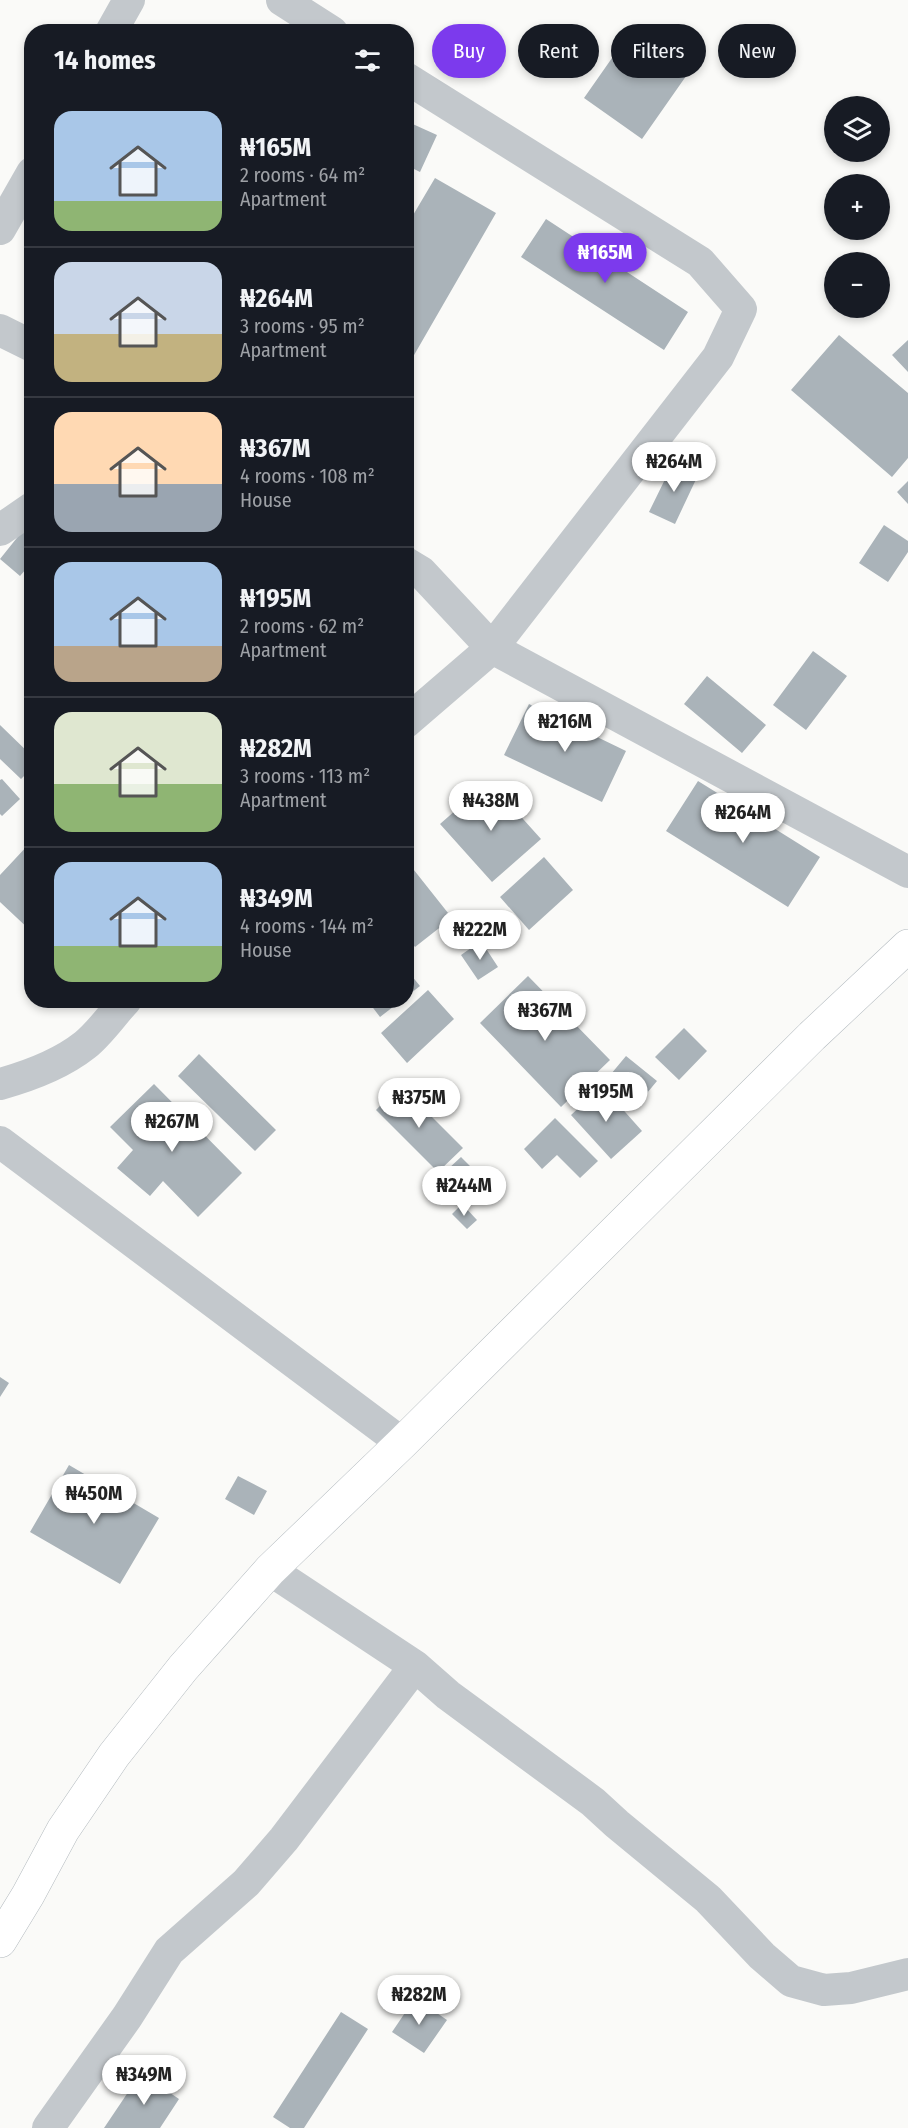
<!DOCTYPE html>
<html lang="en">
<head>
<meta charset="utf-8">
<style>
	body { margin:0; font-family:"Fira Sans Condensed",sans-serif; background:#20242c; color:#f1f3f6; height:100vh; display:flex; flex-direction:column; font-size:22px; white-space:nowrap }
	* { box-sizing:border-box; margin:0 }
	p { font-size:20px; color:#9ea1a6 }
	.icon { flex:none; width:33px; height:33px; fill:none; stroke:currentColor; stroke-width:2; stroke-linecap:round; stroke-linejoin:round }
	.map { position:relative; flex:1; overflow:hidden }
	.details { position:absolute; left:24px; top:24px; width:390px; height:984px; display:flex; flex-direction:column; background:#171b24; border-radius:24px; box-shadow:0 3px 9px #0003 }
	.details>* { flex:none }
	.hud { position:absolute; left:432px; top:24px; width:386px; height:54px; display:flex; gap:12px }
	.tools { position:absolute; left:824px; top:96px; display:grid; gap:12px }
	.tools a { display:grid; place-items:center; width:66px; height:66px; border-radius:50%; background:#171b24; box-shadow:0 3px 9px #0003; font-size:30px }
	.price { position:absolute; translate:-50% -51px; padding:0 14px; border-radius:21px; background:#fff; color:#222; font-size:20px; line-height:39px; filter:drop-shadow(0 2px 3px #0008) }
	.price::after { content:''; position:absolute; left:50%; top:36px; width:18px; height:14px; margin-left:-9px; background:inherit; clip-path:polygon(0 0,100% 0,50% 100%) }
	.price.on { background:#7c3aed; color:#fff }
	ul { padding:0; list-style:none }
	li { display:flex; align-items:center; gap:18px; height:150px; padding:0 30px }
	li+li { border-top:2px solid #363941 }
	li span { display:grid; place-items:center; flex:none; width:168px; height:120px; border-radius:18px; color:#555 }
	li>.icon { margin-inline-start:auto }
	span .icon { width:72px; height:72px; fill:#fffc; stroke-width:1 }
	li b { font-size:26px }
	h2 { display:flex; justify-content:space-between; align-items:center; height:72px; padding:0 30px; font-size:26px }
	.chip { padding:0 21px; border-radius:27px; background:#171b24; box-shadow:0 3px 9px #0003; font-size:21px; line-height:54px }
	.chip.on { background:#7c3aed; color:#fff }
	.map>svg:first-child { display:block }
</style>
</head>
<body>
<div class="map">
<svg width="908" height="2128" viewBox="0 0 908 2128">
	<rect width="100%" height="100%" fill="#fafaf8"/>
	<path fill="#aab3b9" d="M633,28L691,69L642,139L584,98Z
		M406,121L437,135L420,172L406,165Z
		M435,178L496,213L406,369V227Z
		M546,219L688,312L664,350L521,257Z
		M839,335L908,393V458L892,477L791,390Z
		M908,340V372L892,355Z
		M674,461L699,473L675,524L649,512Z
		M908,481V504L897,492Z
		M32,519V562L20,576L0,559Z
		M884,525L908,541V552L888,582L859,563Z
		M813,651L847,676L806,730L773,705Z
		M707,676L766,725L742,753L684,704Z
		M529,704L626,751L602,802L504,755Z
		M0,725L32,756V768L21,779L0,759Z
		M2,779L20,799L2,816L0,814V780Z
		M489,781L541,839L492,882L440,824Z
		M698,781L820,857L788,907L666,831Z
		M29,844L32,846V932L0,902V875Z
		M544,857L573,890L529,930L500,897Z
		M406,860L452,918L415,947L406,936Z
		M481,941L498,967L478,980L461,955Z
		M406,969L420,986L406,997Z
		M528,976L610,1060L561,1107L480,1023Z
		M428,990L454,1019L407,1063L381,1033Z
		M367,1000H402L380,1017Z
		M684,1028L707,1051L679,1080L655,1057Z
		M199,1054L276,1130L255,1151L178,1076Z
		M626,1056L657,1081L642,1099L611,1074Z
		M154,1084L242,1173L198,1217L163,1181L150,1196L117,1168L133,1150L110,1127Z
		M400,1085L463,1148L438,1172L376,1110Z
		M602,1086L642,1131L611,1159L571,1115Z
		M555,1118L598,1161L580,1178L557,1155L542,1169L524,1149Z
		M461,1157L471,1167L458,1180L448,1169Z
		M462,1204L477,1220L467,1229L452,1214Z
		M0,1377L9,1383L0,1397Z
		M69,1465L159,1518L120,1584L30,1532Z
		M238,1476L267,1491L254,1515L225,1499Z
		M415,1998L447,2020L424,2053L392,2032Z
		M341,2012L368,2029L304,2128H290L273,2117Z
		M141,2073L179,2099L160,2128H104Z"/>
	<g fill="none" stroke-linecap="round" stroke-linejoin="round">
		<defs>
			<path id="secondary" d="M0,1941L28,1895L63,1830L114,1755L183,1668L270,1570L402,1443L812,1036L908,946"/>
		</defs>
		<use href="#secondary" stroke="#b3babf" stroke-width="34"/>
		<path stroke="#c3c8cc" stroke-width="32" d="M282,0L332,32
			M111,32L129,0
			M406,78L700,262L741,309L718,357L492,648L406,722
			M0,229L32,173
			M0,330L32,346
			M0,530L32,508
			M406,563L421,572L492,648L908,872
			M0,1084C29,1076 61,1064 85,1045C100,1033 112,1015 126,1000
			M0,1142L402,1443
			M270,1570L415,1666L448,1695L593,1802L617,1824L708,1899L762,1956L791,1981L824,1990L851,1988L908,1974
			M48,2128L127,2017L169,1951L246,1883L284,1839L415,1666"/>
		<use href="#secondary" stroke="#fff" stroke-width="33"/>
	</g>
</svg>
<div class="tools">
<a><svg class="icon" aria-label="layers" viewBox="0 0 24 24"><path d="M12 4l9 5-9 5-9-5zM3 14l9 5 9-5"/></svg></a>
<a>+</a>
<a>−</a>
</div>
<b class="price on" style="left:605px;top:284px">₦165M</b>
<b class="price" style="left:674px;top:493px">₦264M</b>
<b class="price" style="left:565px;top:753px">₦216M</b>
<b class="price" style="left:491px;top:832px">₦438M</b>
<b class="price" style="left:743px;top:844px">₦264M</b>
<b class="price" style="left:480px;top:961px">₦222M</b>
<b class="price" style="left:545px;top:1042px">₦367M</b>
<b class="price" style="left:606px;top:1123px">₦195M</b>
<b class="price" style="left:419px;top:1129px">₦375M</b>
<b class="price" style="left:172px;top:1153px">₦267M</b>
<b class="price" style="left:464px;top:1217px">₦244M</b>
<b class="price" style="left:94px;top:1525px">₦450M</b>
<b class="price" style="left:419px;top:2026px">₦282M</b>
<b class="price" style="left:144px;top:2106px">₦349M</b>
<div class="hud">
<a class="chip on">Buy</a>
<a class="chip">Rent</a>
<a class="chip">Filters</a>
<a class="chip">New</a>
</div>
<section class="details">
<h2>14 homes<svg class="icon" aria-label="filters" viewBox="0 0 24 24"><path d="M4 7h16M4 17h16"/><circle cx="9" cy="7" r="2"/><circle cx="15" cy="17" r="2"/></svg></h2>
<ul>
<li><span style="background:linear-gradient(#a9c7e8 75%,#8fb573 0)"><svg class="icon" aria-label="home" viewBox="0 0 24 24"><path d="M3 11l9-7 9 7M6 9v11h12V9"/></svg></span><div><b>₦165M</b><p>2 rooms · 64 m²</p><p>Apartment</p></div></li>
<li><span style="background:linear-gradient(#c9d6e8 60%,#c2b280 0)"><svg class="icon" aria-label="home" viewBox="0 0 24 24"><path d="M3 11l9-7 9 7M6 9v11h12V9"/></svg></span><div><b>₦264M</b><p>3 rooms · 95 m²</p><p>Apartment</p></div></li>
<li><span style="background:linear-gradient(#ffd9b3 60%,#9aa5b1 0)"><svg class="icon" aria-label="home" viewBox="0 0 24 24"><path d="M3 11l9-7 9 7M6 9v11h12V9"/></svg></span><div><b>₦367M</b><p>4 rooms · 108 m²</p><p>House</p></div></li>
<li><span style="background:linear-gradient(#a9c7e8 70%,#b9a48a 0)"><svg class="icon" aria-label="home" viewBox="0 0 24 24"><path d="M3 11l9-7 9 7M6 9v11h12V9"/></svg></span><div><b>₦195M</b><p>2 rooms · 62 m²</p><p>Apartment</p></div></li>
<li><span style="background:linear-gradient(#dfe7d0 60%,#8fb573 0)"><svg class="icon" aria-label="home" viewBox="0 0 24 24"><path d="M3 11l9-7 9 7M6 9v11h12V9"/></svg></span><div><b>₦282M</b><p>3 rooms · 113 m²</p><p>Apartment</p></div></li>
<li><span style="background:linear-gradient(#a9c7e8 70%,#8fb573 0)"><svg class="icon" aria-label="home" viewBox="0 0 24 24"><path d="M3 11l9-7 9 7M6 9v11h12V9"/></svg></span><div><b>₦349M</b><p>4 rooms · 144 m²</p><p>House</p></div></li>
</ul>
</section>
</div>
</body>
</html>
